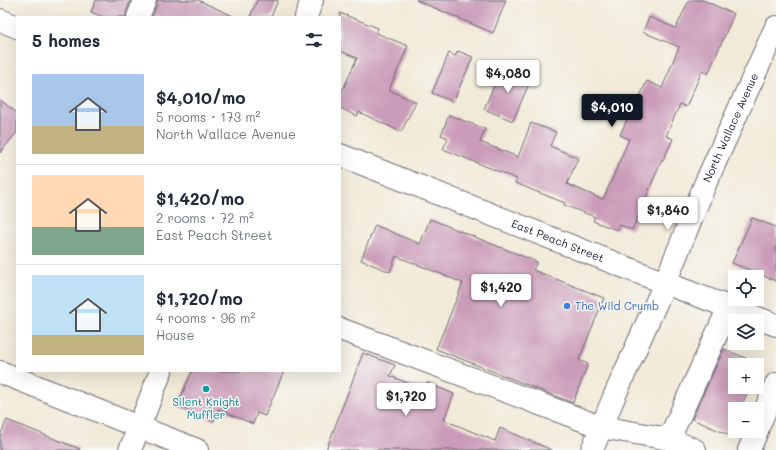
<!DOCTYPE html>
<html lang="en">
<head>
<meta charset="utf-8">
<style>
	body { margin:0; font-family:Mali,sans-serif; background:#f2f2f3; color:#1f2937; height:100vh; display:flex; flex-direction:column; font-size:15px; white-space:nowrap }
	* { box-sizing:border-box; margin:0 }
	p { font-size:13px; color:#747a83 }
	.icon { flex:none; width:22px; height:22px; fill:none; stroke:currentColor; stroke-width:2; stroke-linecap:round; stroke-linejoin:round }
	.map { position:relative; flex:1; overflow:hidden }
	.drawer { position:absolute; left:16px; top:16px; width:325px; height:356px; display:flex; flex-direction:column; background:#fff; border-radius:0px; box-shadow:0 4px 16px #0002 }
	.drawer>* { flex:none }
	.buttons { position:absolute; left:728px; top:270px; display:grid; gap:8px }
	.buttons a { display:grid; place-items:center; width:36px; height:36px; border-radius:0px; background:#fff; box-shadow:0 4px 16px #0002; font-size:20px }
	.price { position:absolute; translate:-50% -34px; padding:0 9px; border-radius:4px; background:#fff; color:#222; font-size:13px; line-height:26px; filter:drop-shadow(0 1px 2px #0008) }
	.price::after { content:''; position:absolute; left:50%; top:24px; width:12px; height:9px; margin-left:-6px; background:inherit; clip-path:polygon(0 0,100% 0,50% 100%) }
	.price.selected { background:#111827; color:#fff }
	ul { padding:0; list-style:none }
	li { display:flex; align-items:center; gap:12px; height:100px; padding:0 16px }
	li+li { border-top:1px solid #e0e1e3 }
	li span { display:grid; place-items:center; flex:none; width:112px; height:80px; border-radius:0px; color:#555 }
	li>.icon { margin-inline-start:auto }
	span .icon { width:48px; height:48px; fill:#fffc; stroke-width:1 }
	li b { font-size:17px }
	h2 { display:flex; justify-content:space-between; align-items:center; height:48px; padding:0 16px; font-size:17px }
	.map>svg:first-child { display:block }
</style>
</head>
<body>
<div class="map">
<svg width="776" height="450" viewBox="0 0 776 450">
	<rect width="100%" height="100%" fill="#f6f6f2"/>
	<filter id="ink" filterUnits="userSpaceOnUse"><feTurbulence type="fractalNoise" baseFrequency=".025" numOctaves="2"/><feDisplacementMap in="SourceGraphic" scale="8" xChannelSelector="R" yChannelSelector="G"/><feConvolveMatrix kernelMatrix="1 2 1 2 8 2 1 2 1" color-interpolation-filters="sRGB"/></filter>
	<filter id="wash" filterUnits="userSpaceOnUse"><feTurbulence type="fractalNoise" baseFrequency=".012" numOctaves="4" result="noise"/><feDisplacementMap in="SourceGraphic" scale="16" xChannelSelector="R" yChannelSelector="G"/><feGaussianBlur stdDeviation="0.9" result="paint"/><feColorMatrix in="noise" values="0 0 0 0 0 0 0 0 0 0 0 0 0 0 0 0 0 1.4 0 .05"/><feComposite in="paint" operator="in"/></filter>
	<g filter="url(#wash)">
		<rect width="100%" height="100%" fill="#f2ead8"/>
		<g id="blocks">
			<path fill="#cb9cb9" d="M96,0H131L126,12V17H103L91,12Z
				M157,0H198L235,17H152L157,5Z
				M257,0H278L271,17H250Z
				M416,0H506L493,33Z
				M689,0H703L734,14L708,74L702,71L686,107L680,104L666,136L673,139L663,160L662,159L632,230L620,225L617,230L593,221L595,217L564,205L565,203L515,183L517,179L443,149L448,138L441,135L449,115L485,129L480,142L518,157L531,123L556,132L550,146L578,158L567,184L602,199L603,198H604L629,139L620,135L634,104L636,105L647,81L662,88L679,47L643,32L649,17L676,28Z
				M340,13L378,28L376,33L408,46L389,90L416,102L401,132L359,112L357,116L340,108V96L357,58L340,51Z
				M458,51L473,57L453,102L432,93L449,53L455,56Z
				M502,67L531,79L513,121L484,109Z
				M0,100L17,113V132L0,153Z
				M752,218L776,227V281L732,263Z
				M430,219L537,262L533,270L604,298L579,360L588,364L573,403L436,349L463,283L396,256L390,272L361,260L375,225L420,244Z
				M724,349L760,364L757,371V365H735V387H750L740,409H735V422L729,435L692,419Z
				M363,353L395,365L390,376L425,390L427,383L454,394L444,420L495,441L500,428L552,450H326Z
				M192,371H284L265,416L257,413L253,424L218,409L214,421L177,406Z
				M7,420L80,449L79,450H0V436Z"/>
		</g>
	</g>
	<g filter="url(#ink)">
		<use href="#blocks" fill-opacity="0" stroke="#6b6872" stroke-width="1"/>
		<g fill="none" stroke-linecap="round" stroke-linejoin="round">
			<defs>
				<g id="minor">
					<path d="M138,17L145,0"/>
					<path d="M306,17L312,0"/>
					<path d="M0,20L17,27"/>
					<path id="s1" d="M340,155L665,283L776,325"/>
					<path d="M340,329L601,427L669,439L729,307"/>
					<path d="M0,372L197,450"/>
					<path d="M757,430L776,384"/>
					<path d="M669,439L695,450"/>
					<path d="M130,450L161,371"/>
					<path id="s2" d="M592,450L614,397L665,283L706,182L776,27"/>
					<path d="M749,450L757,431"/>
				</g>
			</defs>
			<use href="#minor" stroke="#6b6872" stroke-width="24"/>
			<use href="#minor" stroke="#fff" stroke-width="22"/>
		</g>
	</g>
	<circle fill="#3f7fe0" stroke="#f6f6f2" stroke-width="1.5" cx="567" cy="306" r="4"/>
	<circle fill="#0f9aa8" stroke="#f6f6f2" stroke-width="1.5" cx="206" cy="389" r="4"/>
	<g text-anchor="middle" stroke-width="3" stroke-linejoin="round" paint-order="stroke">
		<g font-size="11" fill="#22223b" stroke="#f6f6f2">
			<text dy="4" stroke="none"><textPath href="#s2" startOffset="351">North Wallace Avenue</textPath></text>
			<text dy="4" stroke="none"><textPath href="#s1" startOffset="234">East Peach Street</textPath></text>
		</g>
		<g font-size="11" fill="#366cbe" stroke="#f6f6f2" text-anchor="start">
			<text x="575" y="310">The Wild Crumb</text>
		</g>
		<g font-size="11" fill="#0d838f" stroke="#f6f6f2">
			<text x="206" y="406">Silent Knight<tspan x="206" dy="13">Muffler</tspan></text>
		</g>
	</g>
</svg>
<div class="buttons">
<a><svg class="icon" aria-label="locate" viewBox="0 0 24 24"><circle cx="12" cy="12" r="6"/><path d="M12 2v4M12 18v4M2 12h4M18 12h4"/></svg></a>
<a><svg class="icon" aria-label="layers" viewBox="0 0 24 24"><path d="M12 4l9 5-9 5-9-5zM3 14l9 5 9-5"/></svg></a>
<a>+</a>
<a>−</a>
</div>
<b class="price" style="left:508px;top:94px">$4,080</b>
<b class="price selected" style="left:612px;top:128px">$4,010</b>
<b class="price" style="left:668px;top:231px">$1,840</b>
<b class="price" style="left:501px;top:308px">$1,420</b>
<b class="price" style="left:406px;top:417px">$1,720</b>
<section class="drawer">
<h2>5 homes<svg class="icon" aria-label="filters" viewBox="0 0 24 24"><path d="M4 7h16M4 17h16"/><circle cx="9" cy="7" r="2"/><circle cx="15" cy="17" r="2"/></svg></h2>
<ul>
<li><span style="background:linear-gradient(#a9c7e8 65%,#c2b280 0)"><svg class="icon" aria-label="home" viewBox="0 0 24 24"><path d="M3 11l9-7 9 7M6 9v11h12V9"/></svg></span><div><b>$4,010/mo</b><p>5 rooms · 173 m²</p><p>North Wallace Avenue</p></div></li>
<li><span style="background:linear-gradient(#ffd9b3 65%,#7fa58c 0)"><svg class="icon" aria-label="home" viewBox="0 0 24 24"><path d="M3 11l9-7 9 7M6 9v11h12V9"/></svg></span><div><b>$1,420/mo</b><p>2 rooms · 72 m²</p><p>East Peach Street</p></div></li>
<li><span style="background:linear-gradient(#bfe0f5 75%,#c2b280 0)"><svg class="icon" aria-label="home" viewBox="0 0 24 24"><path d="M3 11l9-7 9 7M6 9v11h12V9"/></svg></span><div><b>$1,720/mo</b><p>4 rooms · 96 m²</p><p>House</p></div></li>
</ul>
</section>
</div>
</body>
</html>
